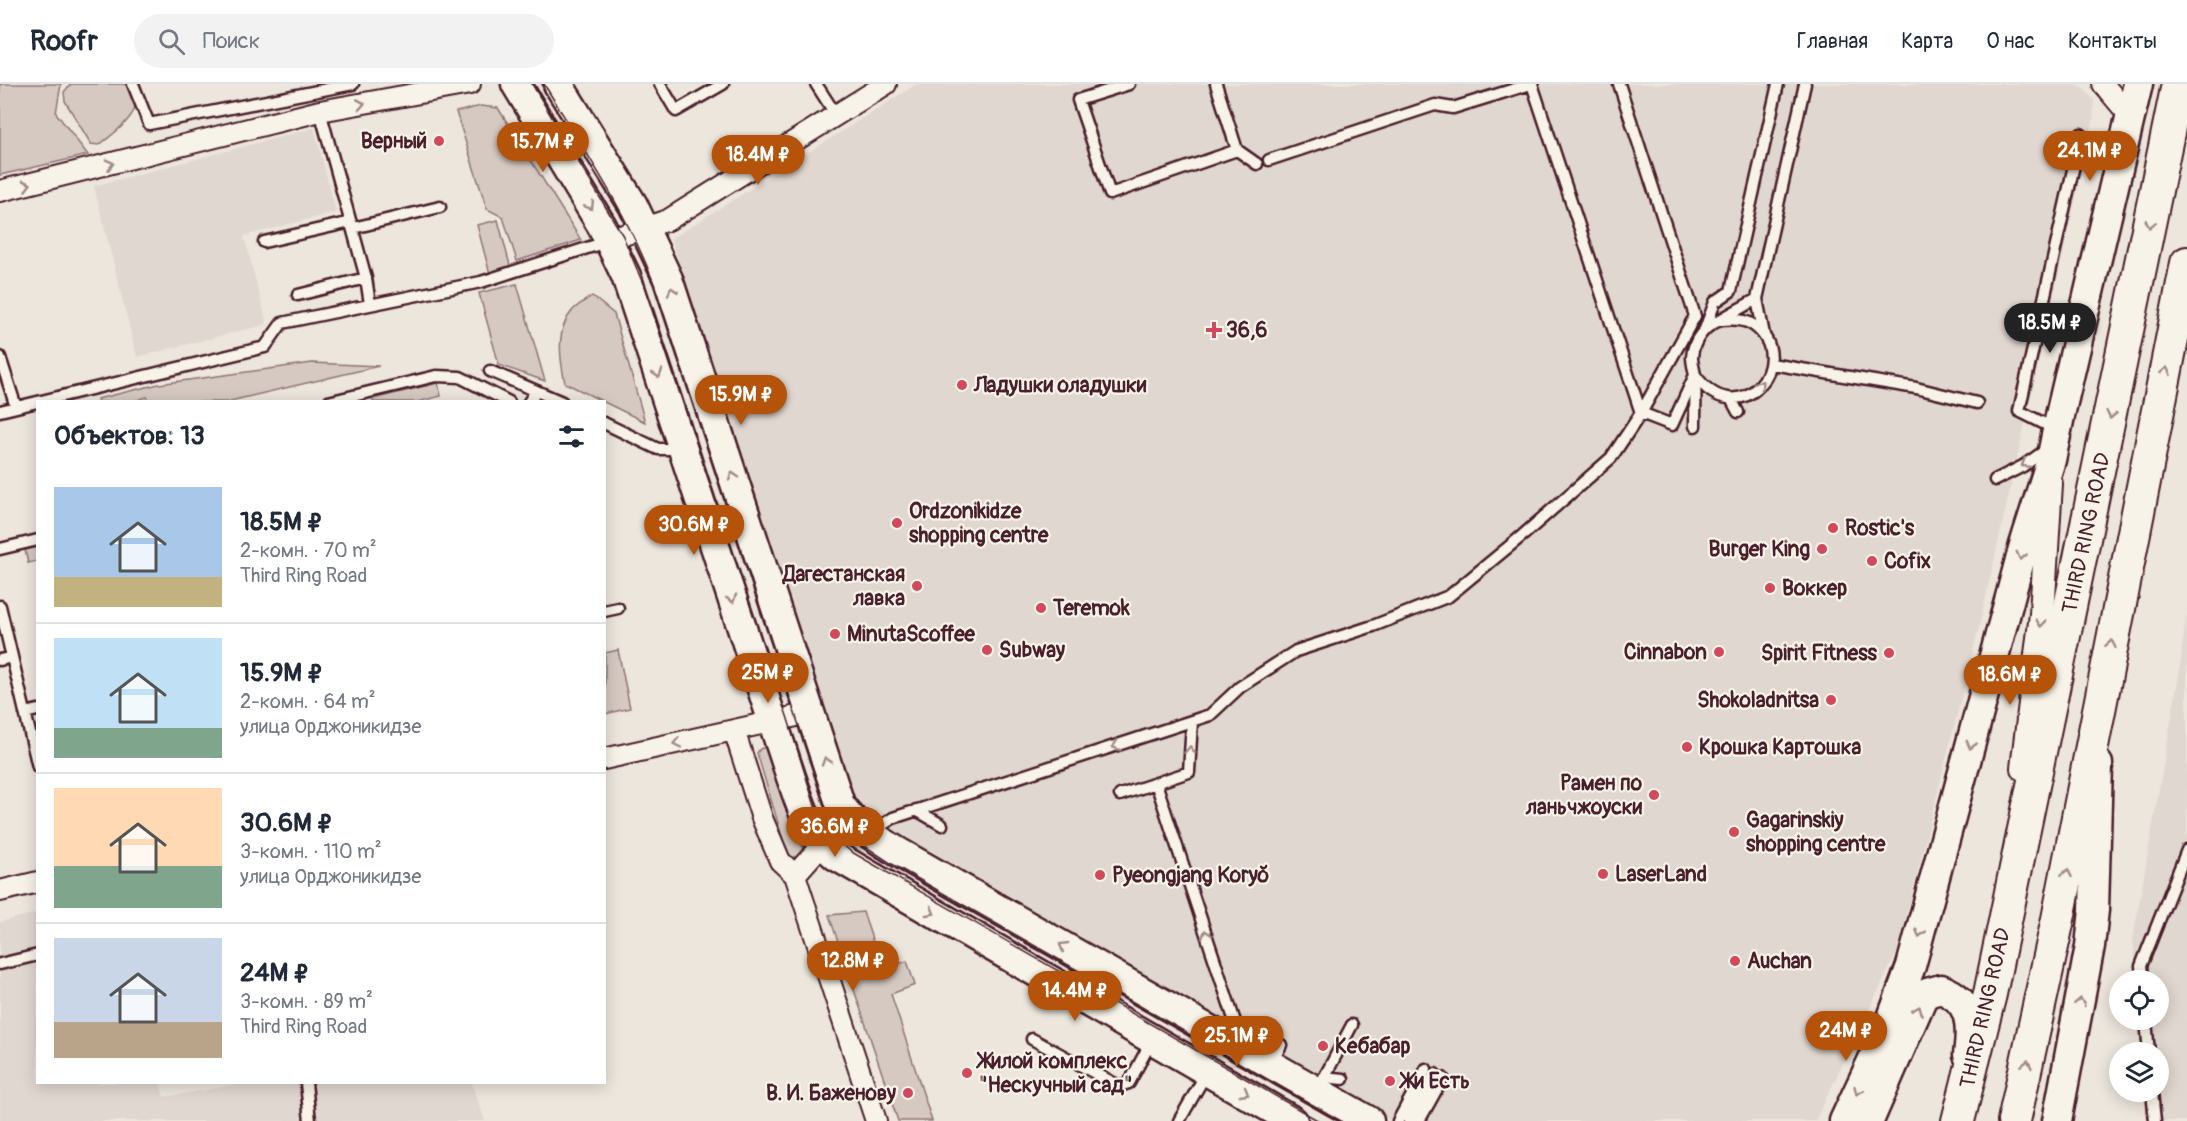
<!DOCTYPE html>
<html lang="ru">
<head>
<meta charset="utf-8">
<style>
	body { margin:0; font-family:Pangolin,sans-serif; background:#f2f2f3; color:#1f2937; height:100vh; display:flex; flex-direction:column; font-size:22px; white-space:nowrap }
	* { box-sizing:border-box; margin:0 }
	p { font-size:20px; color:#747a83 }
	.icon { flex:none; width:33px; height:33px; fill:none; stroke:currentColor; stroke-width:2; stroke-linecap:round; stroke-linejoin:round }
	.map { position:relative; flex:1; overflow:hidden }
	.side { position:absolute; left:36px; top:316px; width:570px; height:684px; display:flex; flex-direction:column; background:#fff; border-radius:0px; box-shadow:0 3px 15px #0003 }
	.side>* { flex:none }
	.fabs { position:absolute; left:2109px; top:886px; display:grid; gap:12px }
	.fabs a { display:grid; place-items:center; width:60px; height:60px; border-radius:50%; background:#fff; box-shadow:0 3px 15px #0003; font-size:30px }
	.price { position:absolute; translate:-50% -51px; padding:0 14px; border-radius:21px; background:#b45309; color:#fff; font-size:20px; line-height:39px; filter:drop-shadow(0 2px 3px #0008) }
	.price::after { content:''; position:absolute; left:50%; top:36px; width:18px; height:14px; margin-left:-9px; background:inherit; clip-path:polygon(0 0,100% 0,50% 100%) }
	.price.on { background:#222; color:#fff }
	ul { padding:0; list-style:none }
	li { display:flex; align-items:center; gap:18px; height:150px; padding:0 18px }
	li+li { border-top:2px solid #e0e1e3 }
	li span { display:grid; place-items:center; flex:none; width:168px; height:120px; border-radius:0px; color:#555 }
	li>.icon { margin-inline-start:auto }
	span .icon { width:72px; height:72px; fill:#fffc; stroke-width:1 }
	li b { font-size:26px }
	h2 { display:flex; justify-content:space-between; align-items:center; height:72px; padding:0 18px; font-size:26px }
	header { display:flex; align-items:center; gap:36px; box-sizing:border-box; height:84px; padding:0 30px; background:#fff; border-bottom:2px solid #e0e1e3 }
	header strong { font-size:28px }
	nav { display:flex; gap:33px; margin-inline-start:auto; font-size:21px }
	.search { width:420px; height:54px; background:#f2f2f3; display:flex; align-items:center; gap:15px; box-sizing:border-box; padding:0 21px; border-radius:33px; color:#747a83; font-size:22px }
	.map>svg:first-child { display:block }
</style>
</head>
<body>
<header>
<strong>Roofr</strong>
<div class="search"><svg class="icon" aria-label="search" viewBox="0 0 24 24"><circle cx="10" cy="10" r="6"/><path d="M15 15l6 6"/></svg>Поиск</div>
<nav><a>Главная</a><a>Карта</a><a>О нас</a><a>Контакты</a></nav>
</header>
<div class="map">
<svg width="2187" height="1037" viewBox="0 0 2187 1037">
	<rect width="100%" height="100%" fill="#ece6dd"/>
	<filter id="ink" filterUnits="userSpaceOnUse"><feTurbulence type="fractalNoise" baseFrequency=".0167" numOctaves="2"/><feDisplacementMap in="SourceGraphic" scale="12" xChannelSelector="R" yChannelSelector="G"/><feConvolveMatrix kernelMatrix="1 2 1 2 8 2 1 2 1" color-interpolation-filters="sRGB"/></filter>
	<g filter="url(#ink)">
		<path fill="#e0d7d0" d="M917,0H2073L2081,2L2094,16L2093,37L1979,543L1898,866L1815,1037H1392L879,743L856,722L671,155Z
			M314,44L336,128L244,152L267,240L137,273L94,102Z
			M2187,527V1037H2147L2145,1008H2158V969H2142L2139,936H2158V897H2137L2133,855L2179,591Z
			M37,829L38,999H160L164,1013L247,999H472L485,1037H0V838Z"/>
		<path fill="#d5c9c2" stroke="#907476" stroke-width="1.5" d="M0,0H61L56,29L88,71L0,91Z
			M71,0H125C128,3 133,7 135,11C144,28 111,52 99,61L91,60L65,17L64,8Z
			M481,22L498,24L581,156L517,177L503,133L487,125L456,28Z
			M498,136L511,185L490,190L477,141Z
			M517,200L545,297L499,281L479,209Z
			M592,212L614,230L645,338L565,299C560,275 555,246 573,226C578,221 586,216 592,212Z
			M312,279L379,282L226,318H149L147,313L131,318H98L97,315L159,300Z
			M438,299L441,312L417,318H373V315Z
			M37,463V477L28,479L25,466Z
			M618,566L630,624L605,630V569Z
			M768,662L772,664L804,767C799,773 795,774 788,772L757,669L760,665Z
			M863,828L882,885L907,877L915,901L891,910L932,1037H898L829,831Z"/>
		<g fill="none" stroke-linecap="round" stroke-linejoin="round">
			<defs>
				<path id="service" d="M133,0L149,40L353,0
					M660,0L676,27L723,0
					M816,0L836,31
					M1129,0L1078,16L1110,110L1237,66
					M1216,0L1237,66L1257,80
					M1532,0L1641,329L1672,341L1695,291
					M320,27L366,194L370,220
					M1269,76L1435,21L1453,24L1531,0
					M353,144L440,123
					M264,158L351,138
					M298,211L366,194
					M1723,234L1757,215
					M1705,245L1715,218L1731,207L1778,0
					M1764,251L1757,215L1805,0
					M0,273L16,323
					M1771,280L1916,304L1977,319
					M490,287L562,318
					M1695,291C1739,353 1802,276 1753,241C1744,235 1732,235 1722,236C1705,240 1693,257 1692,273C1692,279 1694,285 1695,291C1696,308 1695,325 1695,342
					M1731,315L1738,328
					M328,318L436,292L460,293L509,318
					M529,318L536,307
					M0,327L265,263L282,239L481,198L609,157
					M604,339L658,365H682
					M2055,345L2019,327L2081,50
					M1995,396L2023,382L2049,364
					M0,465L38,456
					M0,522L12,573
					M604,527L618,524
					M0,576L12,573L38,683
					M25,629L38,626
					M1192,637L1189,688L1156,699L1242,959
					M1120,711L1156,699
					M916,726L942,741
					M870,749L893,734L1210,631L1240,603L1296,567L1373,542L1449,512L1523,451L1611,374L1641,329L1695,232L1619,0
					M0,880L38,871
					M2143,897L2141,882L2187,766
					M2146,936L2149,969
					M1032,955L1119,1002L1129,999L1152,956
					M1271,980L1281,961
					M1324,993L1343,995
					M306,999L310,1037
					M1317,1007L1352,941
					M2152,1008L2155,1037
					M1179,1037L1207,988
					M1398,1037L1426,985
					M1409,1037L1435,990
					M1419,1037L1443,994"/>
				<path id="minor" d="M2103,0L2129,31
					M0,107L320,27L470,0
					M609,156L668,136L886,0
					M734,646L762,734L780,777L795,791L876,1037
					M604,675L810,629
					M795,791L848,731
					M0,807L38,798"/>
				<path id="tertiary" d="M2023,684L2042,530L2050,400"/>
				<path id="secondary" d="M516,0L602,142L626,192L791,693C803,727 807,748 836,772L1293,1037
					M558,0L633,121L668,195L840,720C853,741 877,755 898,768L1369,1037
					M1844,1037L1890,939L1911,882L2024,461L2051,376L2061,327L2138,0
					M1869,1037L1922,915L1927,909L1941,905C1972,916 1972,942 1968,971
					M2057,1037L2090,862L2094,826L2098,680"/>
				<path id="primary" d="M1958,1037L1990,910L2178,0
					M2014,1037L2058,835L2187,179"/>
			</defs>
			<use href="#service" stroke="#4a1f2b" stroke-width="15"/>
			<use href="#minor" stroke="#4a1f2b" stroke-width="24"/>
			<use href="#tertiary" stroke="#4a1f2b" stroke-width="28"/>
			<use href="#secondary" stroke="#4a1f2b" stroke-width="33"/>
			<use href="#primary" stroke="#4a1f2b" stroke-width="36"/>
			<use href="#service" stroke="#f7f3e8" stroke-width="10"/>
			<use href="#minor" stroke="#f7f3e8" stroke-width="20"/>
			<use href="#tertiary" stroke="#f7f3e8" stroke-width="24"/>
			<use href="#secondary" stroke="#f7f3e8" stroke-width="28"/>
			<use href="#primary" stroke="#f7f3e8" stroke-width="32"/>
			<path stroke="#4a1f2b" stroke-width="1.5" d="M532,0L623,152L644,202L788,635L819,735L830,750L850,767L1319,1037
				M544,0C583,64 626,127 653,197L828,730L842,747L892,780L1341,1037"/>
		</g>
		<defs><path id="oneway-chevron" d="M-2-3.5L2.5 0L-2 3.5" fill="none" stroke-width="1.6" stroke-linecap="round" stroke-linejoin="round" transform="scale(1.5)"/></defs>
		<g stroke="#a0898a">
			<use href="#oneway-chevron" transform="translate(361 20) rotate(-10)"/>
			<use href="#oneway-chevron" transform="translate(110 80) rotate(-14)"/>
			<use href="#oneway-chevron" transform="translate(27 101) rotate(-14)"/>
			<use href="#oneway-chevron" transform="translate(590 122) rotate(59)"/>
			<use href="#oneway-chevron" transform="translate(2150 140) rotate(102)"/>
			<use href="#oneway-chevron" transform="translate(672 207) rotate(-109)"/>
			<use href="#oneway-chevron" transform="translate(2166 287) rotate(-79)"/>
			<use href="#oneway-chevron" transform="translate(658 290) rotate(72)"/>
			<use href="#oneway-chevron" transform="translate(1760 300) rotate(-49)"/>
			<use href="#oneway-chevron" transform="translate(2111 331) rotate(102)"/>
			<use href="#oneway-chevron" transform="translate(2025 380) rotate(148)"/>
			<use href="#oneway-chevron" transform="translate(733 392) rotate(-108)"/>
			<use href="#oneway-chevron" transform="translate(2021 472) rotate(105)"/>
			<use href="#oneway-chevron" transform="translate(732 515) rotate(72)"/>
			<use href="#oneway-chevron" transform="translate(2041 539) rotate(96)"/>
			<use href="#oneway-chevron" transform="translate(2111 560) rotate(-79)"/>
			<use href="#oneway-chevron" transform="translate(677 659) rotate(168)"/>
			<use href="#oneway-chevron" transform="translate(1971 661) rotate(105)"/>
			<use href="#oneway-chevron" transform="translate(1116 662) rotate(162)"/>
			<use href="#oneway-chevron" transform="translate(1190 666) rotate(-87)"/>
			<use href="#oneway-chevron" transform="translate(826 677) rotate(-108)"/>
			<use href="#oneway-chevron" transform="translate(2067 789) rotate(-79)"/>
			<use href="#oneway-chevron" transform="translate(931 828) rotate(30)"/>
			<use href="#oneway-chevron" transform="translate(1920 849) rotate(105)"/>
			<use href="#oneway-chevron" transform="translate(1206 850) rotate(-108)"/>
			<use href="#oneway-chevron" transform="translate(1063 862) rotate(-150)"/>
			<use href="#oneway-chevron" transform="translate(2080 918) rotate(-79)"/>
			<use href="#oneway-chevron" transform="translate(1918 926) rotate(-67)"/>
			<use href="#oneway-chevron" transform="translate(2027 980) rotate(-78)"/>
			<use href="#oneway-chevron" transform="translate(1858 1007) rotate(115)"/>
			<use href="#oneway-chevron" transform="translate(1245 1009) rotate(30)"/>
		</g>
	</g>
	<g fill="#d1495b" stroke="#f7f3e8" stroke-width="2">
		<circle cx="439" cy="57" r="6"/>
		<path d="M1211 237h6v6h6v6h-6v6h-6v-6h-6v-6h6z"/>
		<circle cx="962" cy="301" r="6"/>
		<circle cx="897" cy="439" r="6"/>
		<circle cx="1833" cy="444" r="6"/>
		<circle cx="1822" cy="465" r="6"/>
		<circle cx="1872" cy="477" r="6"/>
		<circle cx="917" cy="502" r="6"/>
		<circle cx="1770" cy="504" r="6"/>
		<circle cx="1041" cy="524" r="6"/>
		<circle cx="835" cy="550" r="6"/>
		<circle cx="987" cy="566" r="6"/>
		<circle cx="1719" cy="568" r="6"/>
		<circle cx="1889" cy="569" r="6"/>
		<circle cx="1831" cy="616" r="6"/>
		<circle cx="1687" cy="663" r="6"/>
		<circle cx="1654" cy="711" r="6"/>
		<circle cx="1734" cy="748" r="6"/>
		<circle cx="1603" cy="790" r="6"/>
		<circle cx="1100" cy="791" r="6"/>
		<circle cx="1735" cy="877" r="6"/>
		<circle cx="1323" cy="962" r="6"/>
		<circle cx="967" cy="989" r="6"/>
		<circle cx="1390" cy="997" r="6"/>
		<circle cx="908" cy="1009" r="6"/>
	</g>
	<g text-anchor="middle" stroke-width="4.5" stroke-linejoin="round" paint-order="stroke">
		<g font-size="21" font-weight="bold" fill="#4a1f2b" stroke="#f7f3e8" text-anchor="start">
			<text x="427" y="64" text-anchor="end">Верный</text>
			<text x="1226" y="253">36,6</text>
			<text x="974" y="308">Ладушки оладушки</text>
			<text x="909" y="434">Ordzonikidze<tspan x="909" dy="24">shopping centre</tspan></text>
			<text x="1845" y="451">Rostic's</text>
			<text x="1810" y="472" text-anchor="end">Burger King</text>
			<text x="1884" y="484">Cofix</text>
			<text x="905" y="497" text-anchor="end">Дагестанская<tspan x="905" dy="24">лавка</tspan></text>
			<text x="1782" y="511">Воккер</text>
			<text x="1053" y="531">Teremok</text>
			<text x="847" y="557">MinutaScoffee</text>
			<text x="999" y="573">Subway</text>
			<text x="1707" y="575" text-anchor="end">Cinnabon</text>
			<text x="1877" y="576" text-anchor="end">Spirit Fitness</text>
			<text x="1819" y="623" text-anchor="end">Shokoladnitsa</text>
			<text x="1699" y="670">Крошка Картошка</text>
			<text x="1642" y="706" text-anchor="end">Рамен по<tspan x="1642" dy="24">ланьчжоуски</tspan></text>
			<text x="1746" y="743">Gagarinskiy<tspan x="1746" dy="24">shopping centre</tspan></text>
			<text x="1615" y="797">LaserLand</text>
			<text x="1112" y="798">Pyeongjang Koryŏ</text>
			<text x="1747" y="884">Auchan</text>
			<text x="1335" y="969">Кебабар</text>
			<text x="979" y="984">Жилой комплекс<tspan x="979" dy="24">"Нескучный сад"</tspan></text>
			<text x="1402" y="1004">Жи Есть</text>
			<text x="896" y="1016" text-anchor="end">В. И. Баженову</text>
		</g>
		<g font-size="21" fill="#4a1f2b" stroke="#f7f3e8">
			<text transform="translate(2086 449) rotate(-78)" y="7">THIRD RING ROAD</text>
			<text transform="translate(1985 924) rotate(-77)" y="7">THIRD RING ROAD</text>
		</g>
	</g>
</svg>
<div class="fabs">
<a><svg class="icon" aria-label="locate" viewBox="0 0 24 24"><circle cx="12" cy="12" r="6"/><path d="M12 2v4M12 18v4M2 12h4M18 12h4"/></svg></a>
<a><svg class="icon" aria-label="layers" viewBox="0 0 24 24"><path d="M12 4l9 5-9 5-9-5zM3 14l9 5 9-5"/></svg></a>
</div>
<b class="price" style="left:543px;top:89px">15.7M ₽</b>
<b class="price" style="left:2090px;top:98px">24.1M ₽</b>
<b class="price" style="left:758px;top:102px">18.4M ₽</b>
<b class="price on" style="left:2050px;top:270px">18.5M ₽</b>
<b class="price" style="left:741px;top:342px">15.9M ₽</b>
<b class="price" style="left:694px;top:472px">30.6M ₽</b>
<b class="price" style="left:768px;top:620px">25M ₽</b>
<b class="price" style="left:2010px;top:622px">18.6M ₽</b>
<b class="price" style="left:835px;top:774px">36.6M ₽</b>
<b class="price" style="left:853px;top:908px">12.8M ₽</b>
<b class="price" style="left:1075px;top:938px">14.4M ₽</b>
<b class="price" style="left:1846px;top:978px">24M ₽</b>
<b class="price" style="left:1237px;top:983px">25.1M ₽</b>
<section class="side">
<h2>Объектов: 13<svg class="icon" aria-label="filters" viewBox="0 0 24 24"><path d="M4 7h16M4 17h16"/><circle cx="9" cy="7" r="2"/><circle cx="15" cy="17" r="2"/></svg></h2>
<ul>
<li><span style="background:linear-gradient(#a9c7e8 75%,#c2b280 0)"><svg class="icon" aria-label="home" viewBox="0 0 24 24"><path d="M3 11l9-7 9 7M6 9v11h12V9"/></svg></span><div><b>18.5M ₽</b><p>2-комн. · 70 m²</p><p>Third Ring Road</p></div></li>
<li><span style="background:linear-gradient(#bfe0f5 75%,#7fa58c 0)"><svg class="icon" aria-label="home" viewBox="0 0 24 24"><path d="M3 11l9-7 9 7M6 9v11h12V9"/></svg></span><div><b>15.9M ₽</b><p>2-комн. · 64 m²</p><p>улица Орджоникидзе</p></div></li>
<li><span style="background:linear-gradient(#ffd9b3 65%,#7fa58c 0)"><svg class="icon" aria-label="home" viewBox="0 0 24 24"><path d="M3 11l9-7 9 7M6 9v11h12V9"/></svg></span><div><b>30.6M ₽</b><p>3-комн. · 110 m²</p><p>улица Орджоникидзе</p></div></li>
<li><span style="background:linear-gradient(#c9d6e8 70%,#b9a48a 0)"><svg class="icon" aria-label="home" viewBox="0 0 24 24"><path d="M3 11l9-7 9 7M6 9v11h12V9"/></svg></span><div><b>24M ₽</b><p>3-комн. · 89 m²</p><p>Third Ring Road</p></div></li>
</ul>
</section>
</div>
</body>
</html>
